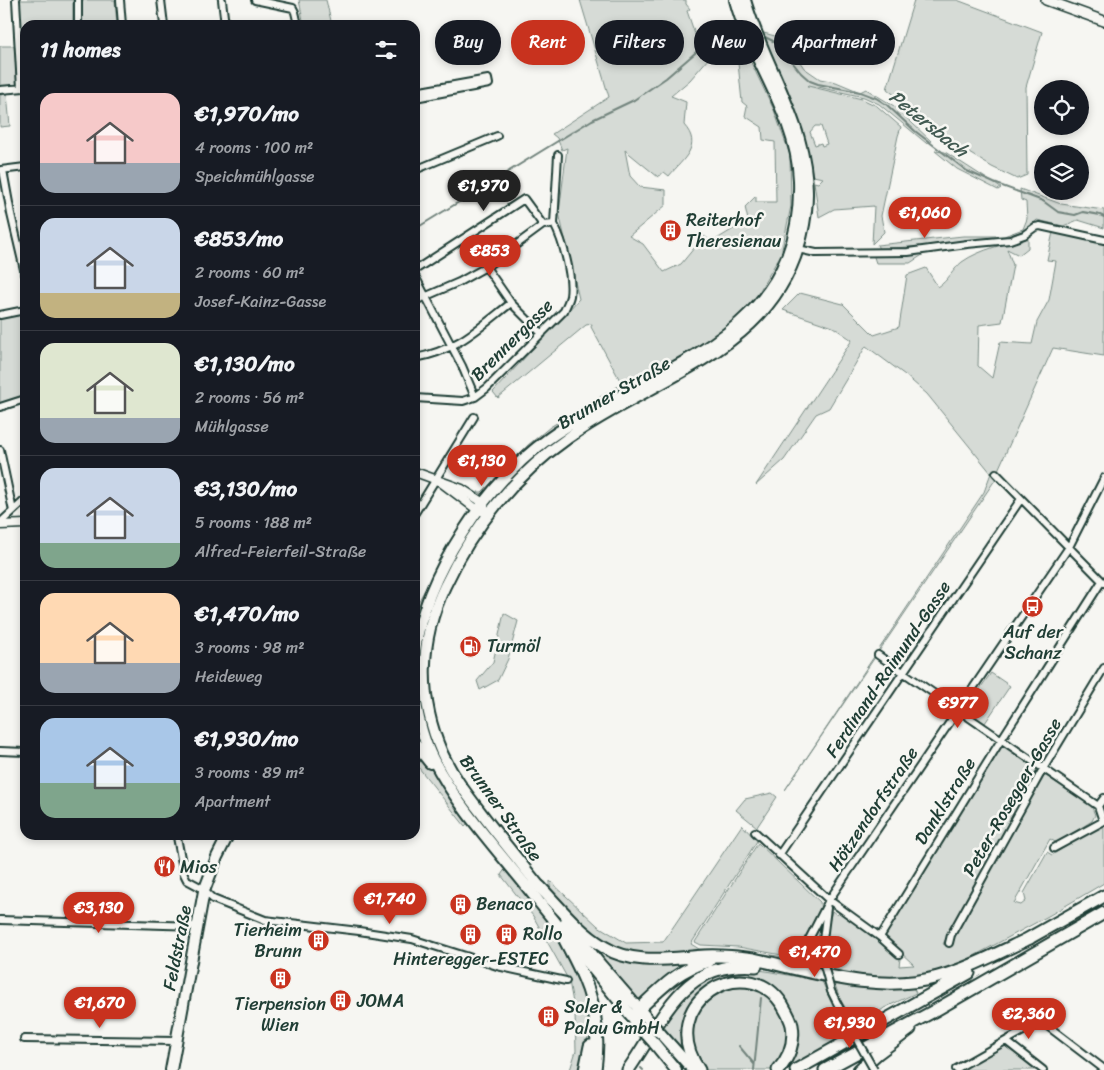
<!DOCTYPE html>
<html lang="en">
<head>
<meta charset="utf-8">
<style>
	body { margin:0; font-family:Sriracha,sans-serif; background:#242831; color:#f1f3f6; height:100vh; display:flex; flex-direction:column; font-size:19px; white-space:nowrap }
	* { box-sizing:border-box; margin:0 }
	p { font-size:16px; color:#9ea1a6 }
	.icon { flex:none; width:28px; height:28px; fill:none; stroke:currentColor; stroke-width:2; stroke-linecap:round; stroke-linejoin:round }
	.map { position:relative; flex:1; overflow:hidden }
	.side { position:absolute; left:20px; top:20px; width:400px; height:820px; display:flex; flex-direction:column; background:#171b24; border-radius:15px; box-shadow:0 2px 8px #0003 }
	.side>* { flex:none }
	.banner { position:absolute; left:435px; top:20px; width:475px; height:45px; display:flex; gap:10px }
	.buttons { position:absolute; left:1034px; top:80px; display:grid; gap:10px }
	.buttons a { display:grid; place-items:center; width:55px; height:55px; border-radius:50%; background:#171b24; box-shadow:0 2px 8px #0003; font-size:25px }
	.price { position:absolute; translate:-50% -42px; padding:0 11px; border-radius:18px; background:#c8321e; color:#fff; font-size:16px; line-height:32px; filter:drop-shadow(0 1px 2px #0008) }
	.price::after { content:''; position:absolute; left:50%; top:30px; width:15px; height:11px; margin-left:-8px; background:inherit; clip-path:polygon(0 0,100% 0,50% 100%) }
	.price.selected { background:#222; color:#fff }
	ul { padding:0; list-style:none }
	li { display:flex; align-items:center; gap:15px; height:125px; padding:0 20px }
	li+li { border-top:1px solid #363941 }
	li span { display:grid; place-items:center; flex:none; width:140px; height:100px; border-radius:15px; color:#555 }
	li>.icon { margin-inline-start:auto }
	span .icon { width:60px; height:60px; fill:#fffc; stroke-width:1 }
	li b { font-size:21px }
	h2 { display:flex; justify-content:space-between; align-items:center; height:60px; padding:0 20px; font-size:21px }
	.tag { padding:0 18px; border-radius:22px; background:#171b24; box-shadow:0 2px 8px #0003; font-size:18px; line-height:45px }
	.tag.selected { background:#c8321e; color:#fff }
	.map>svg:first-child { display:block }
</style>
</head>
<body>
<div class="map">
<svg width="1104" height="1070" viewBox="0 0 1104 1070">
	<rect width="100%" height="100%" fill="#f6f6f2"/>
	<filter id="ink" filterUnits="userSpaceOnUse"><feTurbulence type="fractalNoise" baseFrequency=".02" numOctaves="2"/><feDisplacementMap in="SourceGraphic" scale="10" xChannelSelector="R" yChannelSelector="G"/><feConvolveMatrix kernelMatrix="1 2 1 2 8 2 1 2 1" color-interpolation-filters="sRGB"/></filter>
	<g filter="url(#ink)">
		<path fill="#d6dbd6" stroke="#7a8c85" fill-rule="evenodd" d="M19,0H73V25H25L24,85Z
			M82,0H115L117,25H82Z
			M299,0H326L332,25H304Z
			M580,0H686V4L690,9L687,11L697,40L725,27L728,28V42L721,44L690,80L671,96L686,102L684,125C703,146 683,159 669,176L664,172L658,177L625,150L630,176L640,187L666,190V205L629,236L643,244L664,272L681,264L704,236L712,242L748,220L745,207L756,196V202H776L775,142L763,140L762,127L745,116L747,106L742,102L738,63L742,44L774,110L790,155L791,206L781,254L748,311L699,349L578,414L542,438L488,491L481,494L478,492H482L528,445L550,427L622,384L591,327L592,324L586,325L498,398L493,392L579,299L559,213L567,148L562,150L557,138L552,134L609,97Z
			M914,0H957L1042,32L1026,87L1027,175L1017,179L992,167L964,150L887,89Z
			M760,32L775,36L792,50L804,68L820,79L836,82L860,92L866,89L894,106L931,141L926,143L879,104L864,97L809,85L808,86L862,99L877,106L901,127L898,136L881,216L884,232L872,244L874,206L834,209L819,217L814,182L818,183L823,178L813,176L803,132L794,107ZM815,126H821L827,144L822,146L821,143L815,145L810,132Z
			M0,46H14L18,84L16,85L0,87Z
			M7,94L10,126L0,127V95Z
			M935,151L945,152L1001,188L998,190L957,169Z
			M1020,189L1061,204L1104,210V228L1078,220L1063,226L1037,220L1024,232L1010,239L966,240L923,246L879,249L877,245L963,236H1004L1023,229L1027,219L1026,202L1021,200Z
			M1053,232L1104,243V356L1053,348L998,470L995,480L785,790L984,492L991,473L927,394L905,375L866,346L829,408L816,414L784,460L756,485L852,340L833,327L783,310L800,293L843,304L874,335L899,327L907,275L926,268L938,287C948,281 953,269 962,262C980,249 1007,244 1028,237V248L1019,255L1007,249L1013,265L1002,322L979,325L978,366L992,378L1000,342L1032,344L1037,322L1049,300L1056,261L1047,260Z
			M873,254H924L910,263H876Z
			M25,313V395L0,403V318Z
			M446,551L448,552L422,606L415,625L416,606Z
			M504,613L518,621L508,659L498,680L480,690L477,681L493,662Z
			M991,673L1010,686L985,723L968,711L967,707Z
			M1002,745L1037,768V772L943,944L950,947L953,938L1043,777L1046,776L1091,805L1095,815L1092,821L1057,843L1050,839L1014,903L1021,905L1026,901L1024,893L1047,852L1052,855L1104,823V883L1050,915L946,971L920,978L884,980L831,972L828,955L831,954L828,953C825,939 828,925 832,911L837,915L841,911L900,959L899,966L914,965L883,936Z
			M415,748C435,771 450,798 468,823L465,826L415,763Z
			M772,793L777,797L757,827L736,810L745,799Z
			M742,825L757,841L691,944L699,949L737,950L791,958L793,957L738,947L701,945L695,942L758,843L820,902L821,912L801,944L812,946L818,922L821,919L818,945L819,969L628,952L610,946L577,920L550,888V881L598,926L626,943L663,942Z
			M506,868C541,907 591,970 589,1025C588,1041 585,1055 580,1070H570L576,1051L575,1014L569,981L533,916L501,875Z
			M588,941L606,951L693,960L639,1004Z
			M760,970L822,981L834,1009L848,1034L786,1069L795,1050L787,1004L742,977C699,997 677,997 685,1053L663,1028L686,992L698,983L723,972Z
			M834,982L874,988L913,987L916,993L884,1008L858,1029L840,999Z
			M730,986C745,986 758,987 770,997C790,1015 798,1054 772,1070H705L696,1058L690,1040L697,1010L704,999Z
			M1004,1045L1036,1070H964V1064Z"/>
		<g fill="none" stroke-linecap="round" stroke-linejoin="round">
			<path stroke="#72847d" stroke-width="2" d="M763,36L777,43L801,73L810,81L818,84L860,92L876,98L887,105L915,131L967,171L994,183L1043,201L1058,212L1075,215L1083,212L1100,215L1104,217
				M415,229L592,120L634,100L666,78L702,47L727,34L743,35
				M739,1046L754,1064
				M641,1068L643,1070
				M754,1070L761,998"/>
			<defs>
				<path id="minor" d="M16,0L21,88
					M78,0V25
					M120,0L122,25
					M161,0L164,25
					M222,0L225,25
					M255,0L293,8L295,12L298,25
					M0,90L24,88
					M415,92L488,79L489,84L415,98
					M1,170L25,167
					M3,170L11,214L25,274
					M415,170L497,136
					M798,249L816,253L908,252L967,244L1010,240L1024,235L1035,227L1040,226L1104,240
					M486,267L511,303L542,334
					M415,270L524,199L543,225
					M415,276L462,366L475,397
					M415,301L459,282L486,267L543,225L554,224
					M0,315L25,310
					M415,358C456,351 479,328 511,303
					M415,398L463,401L475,397L487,388L564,311C566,306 569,301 570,296C573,277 563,241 554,224L558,155
					M0,407L25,399
					M0,450L13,511
					M996,473L1104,583
					M415,513L474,417
					M0,523L25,500
					M878,655L1098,806L1103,821
					M0,751L25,752
					M1098,806L1104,798
					M755,832L829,900L880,937L899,954
					M177,837L184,874L187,880L200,887L213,899L265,920L359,931L412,939L497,966L566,981
					M1054,848L1104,821
					M779,855L1021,499
					M0,920L197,926
					M880,937L1001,740L1102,581
					M808,941L829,900L1069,547L1104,478
					M949,943L951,935L1043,769L1104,668
					M822,958V948L827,908
					M831,991L844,1017
					M24,1039L176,1041
					M1006,1041L1043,1070
					M957,1070L956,1069L1041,1021L1104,1069"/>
				<path id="tertiary" d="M415,472L462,489L482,502L488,514
					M438,480L475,508L484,512
					M0,525L25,524"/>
				<path id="secondary" d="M1046,0L1104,21"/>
				<path id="primary" d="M415,650C425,575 486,484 548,439C653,364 804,342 799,180C797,115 751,61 735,0
					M415,697C418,718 423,740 433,759C457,806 494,846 527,887C566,936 606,985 646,1034
					M415,744L430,763
					M544,892C524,867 504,843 485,818C469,797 453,777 442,753C418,698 419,640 445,586C472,528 515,475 568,438C663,370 790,349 806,211C815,133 765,71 745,0
					M566,921L600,964L652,1024
					M660,1033L693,1070
					M654,1043L676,1070
					M171,1070L204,891L217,857L228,835"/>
				<path id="motorway" d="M540,887C560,908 579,932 604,947C635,966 671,958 705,956C721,955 738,957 754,959C813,972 879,994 938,977C970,968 1000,952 1030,938
					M560,930C568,947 577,962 584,979C596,1007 599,1040 595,1070
					M1024,941L1104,896
					M635,1021L636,1014L639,1009C659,990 681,967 709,961
					M585,1070L590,1046
					M628,1070C664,1019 681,960 756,966
					M699,1070C654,1004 745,948 782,1004C786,1011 790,1017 792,1025C795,1042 789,1058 778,1070
					M796,1070L969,973
					M825,1070L934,1011L1104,913
					M859,1070L878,1053L910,1029"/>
			</defs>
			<use href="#minor" stroke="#1f3d34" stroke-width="10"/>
			<use href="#tertiary" stroke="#1f3d34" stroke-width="11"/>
			<use href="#secondary" stroke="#1f3d34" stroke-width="12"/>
			<use href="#primary" stroke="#1f3d34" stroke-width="14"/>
			<use href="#motorway" stroke="#1f3d34" stroke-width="15"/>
			<use href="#minor" stroke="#f6f6f2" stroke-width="6"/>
			<use href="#tertiary" stroke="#f6f6f2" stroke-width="8"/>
			<use href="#secondary" stroke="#f6f6f2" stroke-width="9"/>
			<use href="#primary" stroke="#f6f6f2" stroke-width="10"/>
			<use href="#motorway" stroke="#f6f6f2" stroke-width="11"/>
			<defs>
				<path id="minor-bridge" d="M822,958L831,991
					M844,1017L874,1070"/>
				<path id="primary-bridge" d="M652,1024L660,1033
					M646,1034L654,1043"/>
			</defs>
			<use href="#minor-bridge" stroke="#1f3d34" stroke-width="10" stroke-linecap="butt"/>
			<use href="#primary-bridge" stroke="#1f3d34" stroke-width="14" stroke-linecap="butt"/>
			<use href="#minor-bridge" stroke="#f6f6f2" stroke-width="6"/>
			<use href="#primary-bridge" stroke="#f6f6f2" stroke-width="10"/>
		</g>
	</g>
	<defs>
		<symbol id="building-disc" viewBox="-11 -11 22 22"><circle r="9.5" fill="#c8321e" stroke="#f6f6f2"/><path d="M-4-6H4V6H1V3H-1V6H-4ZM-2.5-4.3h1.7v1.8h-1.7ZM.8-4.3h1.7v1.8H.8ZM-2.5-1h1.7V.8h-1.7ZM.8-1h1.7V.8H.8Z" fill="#fff"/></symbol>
		<symbol id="bus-disc" viewBox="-11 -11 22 22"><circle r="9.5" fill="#c8321e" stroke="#f6f6f2"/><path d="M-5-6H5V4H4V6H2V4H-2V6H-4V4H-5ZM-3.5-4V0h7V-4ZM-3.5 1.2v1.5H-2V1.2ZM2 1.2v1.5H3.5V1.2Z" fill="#fff"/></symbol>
		<symbol id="fuel-disc" viewBox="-11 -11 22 22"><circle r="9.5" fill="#c8321e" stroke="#f6f6f2"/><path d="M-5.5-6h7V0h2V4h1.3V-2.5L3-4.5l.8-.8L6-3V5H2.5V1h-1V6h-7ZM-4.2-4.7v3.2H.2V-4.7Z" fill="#fff"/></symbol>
		<symbol id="restaurant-disc" viewBox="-11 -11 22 22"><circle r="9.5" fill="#c8321e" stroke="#f6f6f2"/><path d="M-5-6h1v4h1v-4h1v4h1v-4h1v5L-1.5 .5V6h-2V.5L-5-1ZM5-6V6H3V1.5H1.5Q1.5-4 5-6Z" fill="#fff"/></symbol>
	</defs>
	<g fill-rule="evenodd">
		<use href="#building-disc" x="658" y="218" width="25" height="25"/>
		<use href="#bus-disc" x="1020" y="594" width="25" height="25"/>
		<use href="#fuel-disc" x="458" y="634" width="25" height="25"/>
		<use href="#restaurant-disc" x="152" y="854" width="25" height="25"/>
		<use href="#building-disc" x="448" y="892" width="25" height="25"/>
		<use href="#building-disc" x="458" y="922" width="25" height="25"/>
		<use href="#building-disc" x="494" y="922" width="25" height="25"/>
		<use href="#building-disc" x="306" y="928" width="25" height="25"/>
		<use href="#building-disc" x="268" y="966" width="25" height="25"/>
		<use href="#building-disc" x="328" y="988" width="25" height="25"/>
		<use href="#building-disc" x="536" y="1004" width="25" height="25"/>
	</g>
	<g text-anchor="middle" stroke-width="5" stroke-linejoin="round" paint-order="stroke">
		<g font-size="18" fill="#1f3d34" stroke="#f6f6f2" text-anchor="start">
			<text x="686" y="226">Reiterhof<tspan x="686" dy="21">Theresienau</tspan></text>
			<text x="1033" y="638" text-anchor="middle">Auf der<tspan x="1033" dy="21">Schanz</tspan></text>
			<text x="487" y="652">Turmöl</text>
			<text x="180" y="873">Mios</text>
			<text x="476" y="910">Benaco</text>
			<text x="302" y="936" text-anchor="end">Tierheim<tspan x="302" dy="21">Brunn</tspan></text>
			<text x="523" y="940">Rollo</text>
			<text x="471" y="965" text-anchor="middle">Hinteregger-ESTEC</text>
			<text x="357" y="1007">JOMA</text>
			<text x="280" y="1010" text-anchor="middle">Tierpension<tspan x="280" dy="21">Wien</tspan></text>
			<text x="564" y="1013">Soler &amp;<tspan x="564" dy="21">Palau GmbH</tspan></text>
		</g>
		<g font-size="18" fill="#1f3d34" stroke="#f6f6f2">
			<text transform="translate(512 340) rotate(-45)" y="6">Brennergasse</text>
			<text transform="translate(614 393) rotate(-30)" y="6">Brunner Straße</text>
			<text transform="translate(888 669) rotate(-56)" y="6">Ferdinand-Raimund-Gasse</text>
			<text transform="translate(1012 797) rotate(-60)" y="6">Peter-Rosegger-Gasse</text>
			<text transform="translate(945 801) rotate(-58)" y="6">Danklstraße</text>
			<text transform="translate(501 808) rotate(54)" y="6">Brunner Straße</text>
			<text transform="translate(873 809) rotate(-56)" y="6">Hötzendorfstraße</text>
			<text transform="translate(177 948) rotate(-79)" y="6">Feldstraße</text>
		</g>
		<g font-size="19" font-style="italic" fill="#425a52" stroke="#f6f6f2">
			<text transform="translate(929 123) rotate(39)" y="7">Petersbach</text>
		</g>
	</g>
</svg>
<div class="buttons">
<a><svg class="icon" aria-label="locate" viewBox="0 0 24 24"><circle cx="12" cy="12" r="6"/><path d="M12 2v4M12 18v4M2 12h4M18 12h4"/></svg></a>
<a><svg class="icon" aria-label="layers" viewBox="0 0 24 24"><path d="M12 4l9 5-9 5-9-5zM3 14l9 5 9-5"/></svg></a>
</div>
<b class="price selected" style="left:484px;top:212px">€1,970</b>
<b class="price" style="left:925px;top:239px">€1,060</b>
<b class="price" style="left:490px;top:277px">€853</b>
<b class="price" style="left:482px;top:487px">€1,130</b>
<b class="price" style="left:958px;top:729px">€977</b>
<b class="price" style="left:390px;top:925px">€1,740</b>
<b class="price" style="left:99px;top:934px">€3,130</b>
<b class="price" style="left:815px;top:978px">€1,470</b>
<b class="price" style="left:100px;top:1029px">€1,670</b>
<b class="price" style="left:1029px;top:1040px">€2,360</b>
<b class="price" style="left:850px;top:1049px">€1,930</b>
<div class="banner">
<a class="tag">Buy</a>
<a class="tag selected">Rent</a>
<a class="tag">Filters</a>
<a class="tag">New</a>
<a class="tag">Apartment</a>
</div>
<section class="side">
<h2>11 homes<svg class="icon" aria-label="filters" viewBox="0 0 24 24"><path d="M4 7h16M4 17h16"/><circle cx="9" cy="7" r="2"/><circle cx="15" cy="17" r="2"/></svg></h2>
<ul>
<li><span style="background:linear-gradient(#f6c9c9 70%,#9aa5b1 0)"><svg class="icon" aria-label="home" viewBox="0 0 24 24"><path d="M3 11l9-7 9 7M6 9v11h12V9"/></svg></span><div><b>€1,970/mo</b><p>4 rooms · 100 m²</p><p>Speichmühlgasse</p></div></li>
<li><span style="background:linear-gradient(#c9d6e8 75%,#c2b280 0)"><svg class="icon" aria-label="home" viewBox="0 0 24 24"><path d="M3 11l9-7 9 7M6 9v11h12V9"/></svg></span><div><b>€853/mo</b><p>2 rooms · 60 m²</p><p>Josef-Kainz-Gasse</p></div></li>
<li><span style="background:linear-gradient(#dfe7d0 75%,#9aa5b1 0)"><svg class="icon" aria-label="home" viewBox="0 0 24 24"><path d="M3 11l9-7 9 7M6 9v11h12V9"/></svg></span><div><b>€1,130/mo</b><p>2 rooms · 56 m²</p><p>Mühlgasse</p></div></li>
<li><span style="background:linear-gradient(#c9d6e8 75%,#7fa58c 0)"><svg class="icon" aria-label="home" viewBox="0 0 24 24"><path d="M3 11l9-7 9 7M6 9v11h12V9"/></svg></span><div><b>€3,130/mo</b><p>5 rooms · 188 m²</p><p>Alfred-Feierfeil-Straße</p></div></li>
<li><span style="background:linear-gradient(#ffd9b3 70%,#9aa5b1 0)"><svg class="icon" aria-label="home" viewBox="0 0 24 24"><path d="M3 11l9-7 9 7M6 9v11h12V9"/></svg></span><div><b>€1,470/mo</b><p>3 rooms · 98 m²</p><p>Heideweg</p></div></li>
<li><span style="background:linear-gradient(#a9c7e8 65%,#7fa58c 0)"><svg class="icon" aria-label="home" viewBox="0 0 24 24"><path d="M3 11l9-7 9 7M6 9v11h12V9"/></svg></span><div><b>€1,930/mo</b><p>3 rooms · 89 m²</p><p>Apartment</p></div></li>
</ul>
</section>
</div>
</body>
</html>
